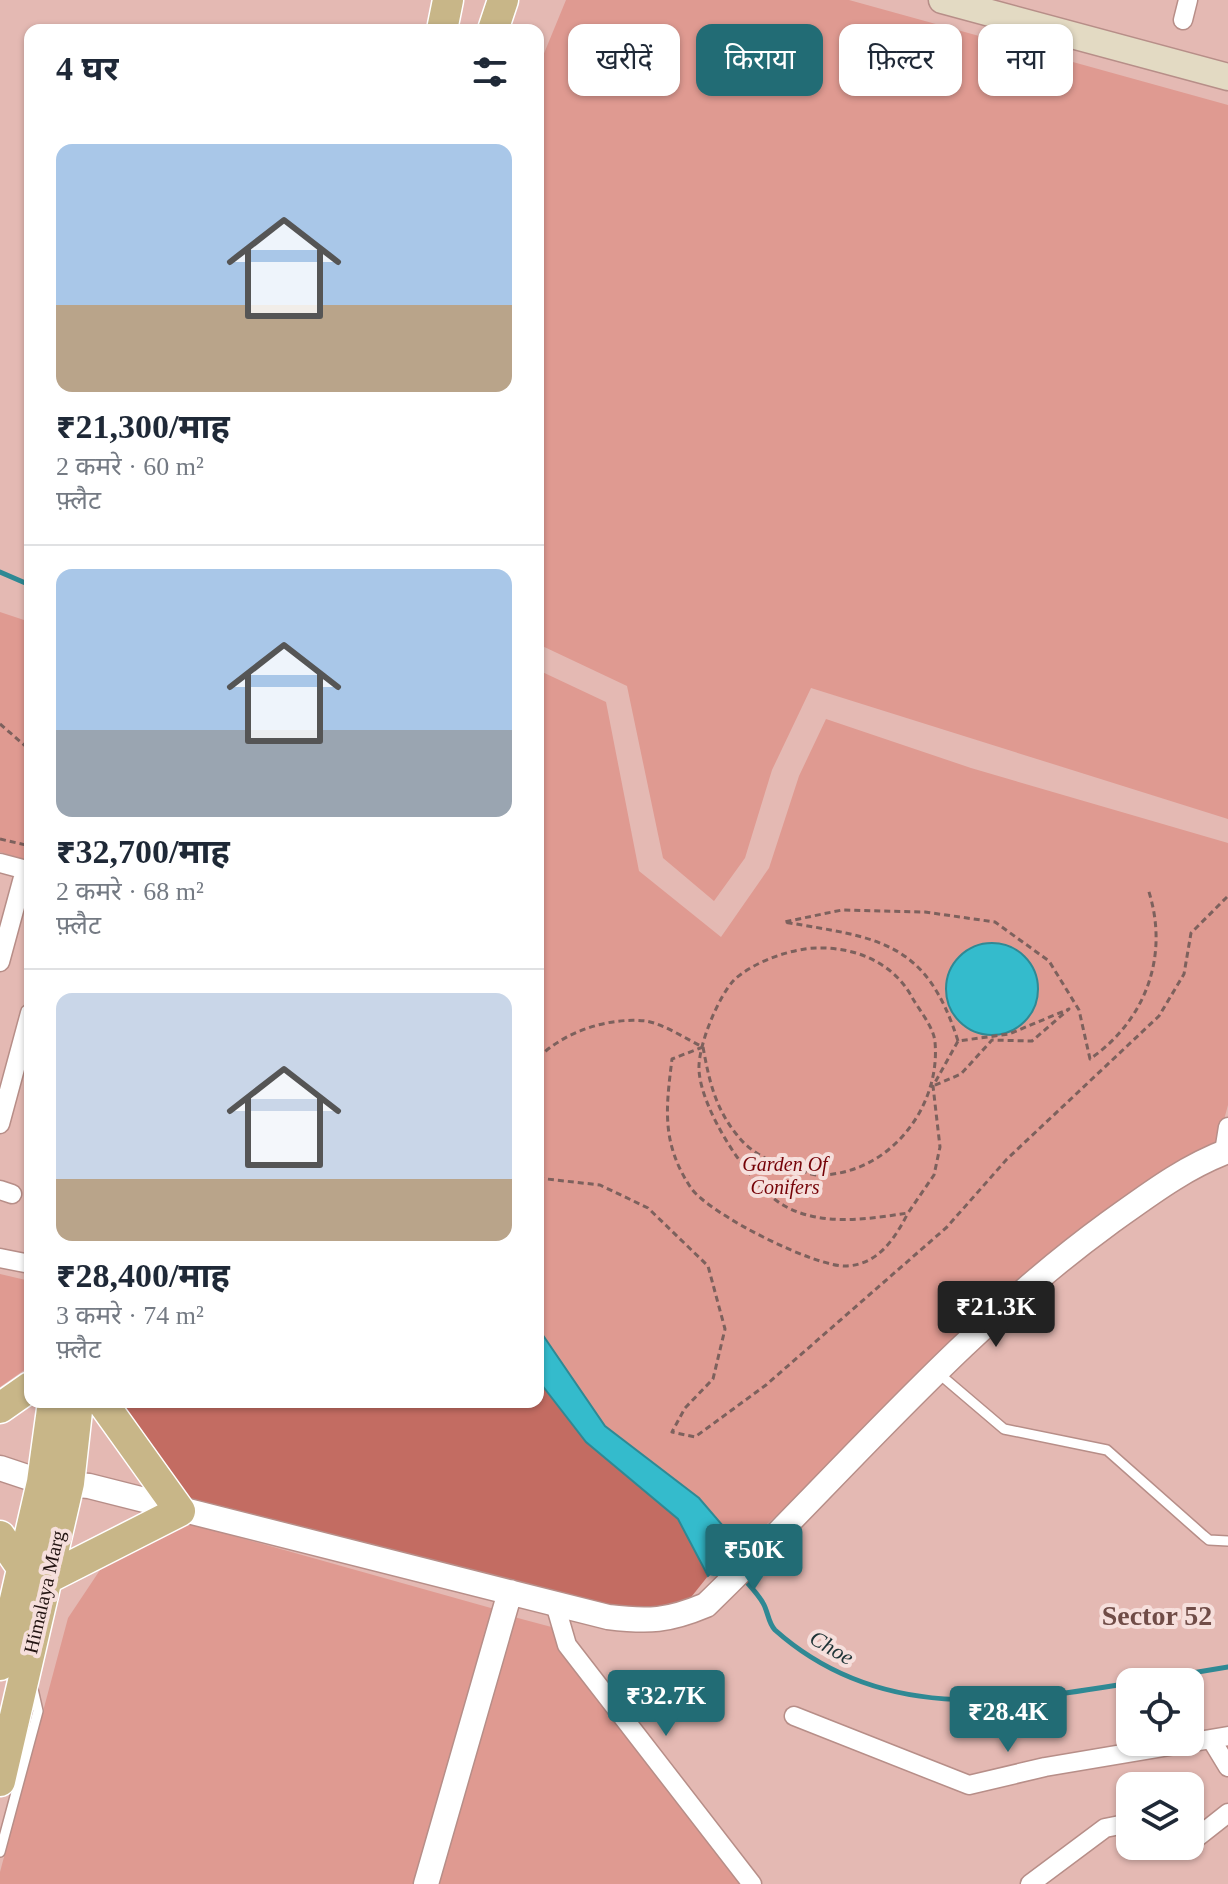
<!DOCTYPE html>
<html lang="hi">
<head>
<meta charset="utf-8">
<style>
	body { margin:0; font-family:"Times New Roman","Noto Sans Devanagari",serif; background:#f6f6f7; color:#1f2937; height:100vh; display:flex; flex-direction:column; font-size:30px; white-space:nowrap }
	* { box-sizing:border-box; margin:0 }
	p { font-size:26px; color:#747a83 }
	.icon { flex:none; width:44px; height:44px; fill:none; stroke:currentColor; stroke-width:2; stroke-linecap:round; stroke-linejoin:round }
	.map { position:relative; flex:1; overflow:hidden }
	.panel { position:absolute; left:24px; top:24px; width:520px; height:1384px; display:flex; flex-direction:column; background:#fff; border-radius:16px; box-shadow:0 2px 6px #0004 }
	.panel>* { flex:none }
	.banner { position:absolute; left:568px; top:24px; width:540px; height:72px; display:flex; gap:16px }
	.controls { position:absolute; left:1116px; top:1668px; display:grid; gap:16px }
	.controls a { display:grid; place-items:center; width:88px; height:88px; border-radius:16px; background:#fff; box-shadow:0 2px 6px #0004; font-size:40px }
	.price { position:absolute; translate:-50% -68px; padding:0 18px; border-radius:8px; background:#226c75; color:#fff; font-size:26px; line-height:52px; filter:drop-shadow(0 2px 4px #0008) }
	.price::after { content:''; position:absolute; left:50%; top:48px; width:24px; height:18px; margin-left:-12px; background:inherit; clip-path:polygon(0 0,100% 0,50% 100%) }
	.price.active { background:#222; color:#fff }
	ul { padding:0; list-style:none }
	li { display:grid; align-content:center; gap:16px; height:424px; padding:0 32px }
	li+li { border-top:2px solid #e0e1e3 }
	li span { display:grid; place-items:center; height:248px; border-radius:16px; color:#555 }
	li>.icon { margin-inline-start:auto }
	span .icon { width:144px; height:144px; fill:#fffc; stroke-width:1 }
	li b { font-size:34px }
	h2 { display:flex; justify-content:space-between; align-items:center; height:96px; padding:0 32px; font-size:34px }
	.tag { padding:0 28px; border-radius:16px; background:#fff; box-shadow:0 2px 6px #0004; font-size:28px; line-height:72px }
	.tag.active { background:#226c75; color:#fff }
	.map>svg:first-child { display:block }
</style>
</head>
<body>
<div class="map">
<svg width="1228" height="1884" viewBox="0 0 1228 1884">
	<rect width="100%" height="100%" fill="#e4b9b3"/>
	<path fill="#df9a91" d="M566,0H849L1228,105V819L811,688L772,770L745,858L714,901L663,858L627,686L538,644V68Z
		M0,612L24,620L30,627V861L0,852Z
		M538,670L606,702L639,871L721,937L769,868L799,776L826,719L971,768L1228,843V1105L1215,1153L938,1373L741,1547L699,1498L605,1426L538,1328Z
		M0,1274L30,1281V1366L0,1387Z
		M184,1522L498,1610L423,1884H0V1872L68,1618L104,1564Z
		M514,1617L559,1629L752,1884H433Z"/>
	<path fill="#c36c62" d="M538,1380L586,1442L678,1519L708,1576L688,1601L672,1609L608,1607L182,1501L116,1402H538Z"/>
	<path fill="#34bbcc" stroke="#2f8994" stroke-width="2" d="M946 989a46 46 0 1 1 92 0a46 46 0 1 1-92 0Z
		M538,1328L605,1426L699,1498L741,1547L708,1576L678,1519L586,1442L538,1380Z"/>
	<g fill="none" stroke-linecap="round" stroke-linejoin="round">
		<path stroke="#2f8994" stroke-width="5" d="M0,572L30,585
			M744,1579C750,1586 758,1594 763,1603C768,1611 768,1623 775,1630C878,1722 1005,1704 1130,1683
			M1138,1682L1228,1667"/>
		<defs>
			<path id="service" d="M937,1372L1004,1429L1107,1450L1203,1535L1209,1540L1228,1541
				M0,1852L38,1711L33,1689"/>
			<path id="minor" d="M1183,20L1188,0
				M0,863L30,871
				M0,962L25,870
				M0,1124L30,1013
				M1224,1152L1228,1127
				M0,1190L12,1194
				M0,1258L30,1264
				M555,1604L567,1645L752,1884
				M794,1716L969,1785L1045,1767L1228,1736
				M1211,1739L1228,1767
				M1190,1843L1228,1813
				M1167,1849L1186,1846
				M1030,1884L1105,1828L1120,1825"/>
			<path id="tertiary" d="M0,1468L42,1482L89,1486L608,1617C649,1622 668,1621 706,1605C839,1477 959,1332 1109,1223C1147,1196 1183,1168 1228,1151
				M426,1884L510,1592"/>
			<path id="secondary" d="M942,0L1228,77"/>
			<path id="primary" d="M442,30L448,0
				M493,30L503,0
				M0,1408L30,1387
				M0,1536L22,1568
				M48,1578L180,1511L102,1402
				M0,1665L42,1482L53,1402
				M0,1781L69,1483L78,1402"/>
		</defs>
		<use href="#service" stroke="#b78e88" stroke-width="12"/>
		<use href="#minor" stroke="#b78e88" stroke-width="21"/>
		<use href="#tertiary" stroke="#b78e88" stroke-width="27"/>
		<use href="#secondary" stroke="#b78e88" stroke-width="29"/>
		<use href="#primary" stroke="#fff" stroke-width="33"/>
		<path stroke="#7d615d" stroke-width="3" stroke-dasharray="6 4" stroke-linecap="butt" d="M0,724L30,750
			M0,839L30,846
			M958,1041C926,940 878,938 784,922L842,910L925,912L995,922L1049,961L1079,1010L1090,1059C1146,1020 1170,955 1148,889
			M703,1047C709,1080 715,1108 737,1135C749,1151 769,1162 788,1167C797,1169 808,1174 817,1175C888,1176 941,1108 935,1042C934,1028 920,1011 913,999C895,964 857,947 818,948C792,948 753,962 734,980C718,997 698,1046 699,1069C700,1109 750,1186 783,1205C820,1227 868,1219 908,1213L934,1175L940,1147L933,1086L958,1041L1009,1034L1069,1009L1032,1041L992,1040L961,1074L933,1086
			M703,1047L672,1059C666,1108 661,1143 691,1188C709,1214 816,1268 847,1266C879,1264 895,1238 908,1213
			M538,1058C565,1031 609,1017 646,1021C664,1024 686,1039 703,1047
			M538,1178L600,1185L648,1208L708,1266L725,1329L713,1379L685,1408L672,1432L695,1437L766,1385L947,1227L1007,1159L1159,1016L1184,974L1191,933L1228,896"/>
		<use href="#service" stroke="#fff" stroke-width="9"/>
		<use href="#minor" stroke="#fff" stroke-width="18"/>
		<use href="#tertiary" stroke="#fff" stroke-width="24"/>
		<use href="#secondary" stroke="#e3dac3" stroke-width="26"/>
		<use href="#primary" stroke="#c8b688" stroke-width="30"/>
	</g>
	<g text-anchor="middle" stroke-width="8" stroke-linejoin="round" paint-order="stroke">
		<g font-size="20" font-style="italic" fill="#750207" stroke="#f6dfdc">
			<text x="785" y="1171">Garden Of<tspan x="785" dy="23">Conifers</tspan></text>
		</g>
		<g font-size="20" fill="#231412" stroke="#f6dfdc">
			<text transform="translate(44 1592) rotate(-77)" y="7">Himalaya Marg</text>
		</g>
		<g font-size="22" font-style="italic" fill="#1c3235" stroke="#f6dfdc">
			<text transform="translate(832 1647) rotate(30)" y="8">Choe</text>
		</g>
		<g font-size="28" font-weight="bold" fill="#704c47" stroke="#f6dfdc">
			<text x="1157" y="1625">Sector 52</text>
		</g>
	</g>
</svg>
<div class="controls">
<a><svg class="icon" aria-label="locate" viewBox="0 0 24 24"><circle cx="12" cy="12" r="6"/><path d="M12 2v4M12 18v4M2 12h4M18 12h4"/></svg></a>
<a><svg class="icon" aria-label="layers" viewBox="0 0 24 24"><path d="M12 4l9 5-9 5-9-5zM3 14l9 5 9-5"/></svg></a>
</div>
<b class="price active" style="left:996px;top:1349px">₹21.3K</b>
<b class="price" style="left:754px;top:1592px">₹50K</b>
<b class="price" style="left:666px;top:1738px">₹32.7K</b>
<b class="price" style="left:1008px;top:1754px">₹28.4K</b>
<div class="banner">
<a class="tag">खरीदें</a>
<a class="tag active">किराया</a>
<a class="tag">फ़िल्टर</a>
<a class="tag">नया</a>
</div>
<section class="panel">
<h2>4 घर<svg class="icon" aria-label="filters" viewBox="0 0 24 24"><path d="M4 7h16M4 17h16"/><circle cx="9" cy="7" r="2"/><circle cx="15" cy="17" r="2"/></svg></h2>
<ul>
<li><span style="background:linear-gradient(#a9c7e8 65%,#b9a48a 0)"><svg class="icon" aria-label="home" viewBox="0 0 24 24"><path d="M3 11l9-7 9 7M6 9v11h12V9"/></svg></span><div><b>₹21,300/माह</b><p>2 कमरे · 60 m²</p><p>फ़्लैट</p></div></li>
<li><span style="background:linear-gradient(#a9c7e8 65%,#9aa5b1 0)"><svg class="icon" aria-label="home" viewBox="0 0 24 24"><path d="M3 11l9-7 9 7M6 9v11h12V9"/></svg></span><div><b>₹32,700/माह</b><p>2 कमरे · 68 m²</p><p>फ़्लैट</p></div></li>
<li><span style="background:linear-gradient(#c9d6e8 75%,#b9a48a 0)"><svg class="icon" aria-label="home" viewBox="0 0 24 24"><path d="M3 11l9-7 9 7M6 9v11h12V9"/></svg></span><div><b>₹28,400/माह</b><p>3 कमरे · 74 m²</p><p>फ़्लैट</p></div></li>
</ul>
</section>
</div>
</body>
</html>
